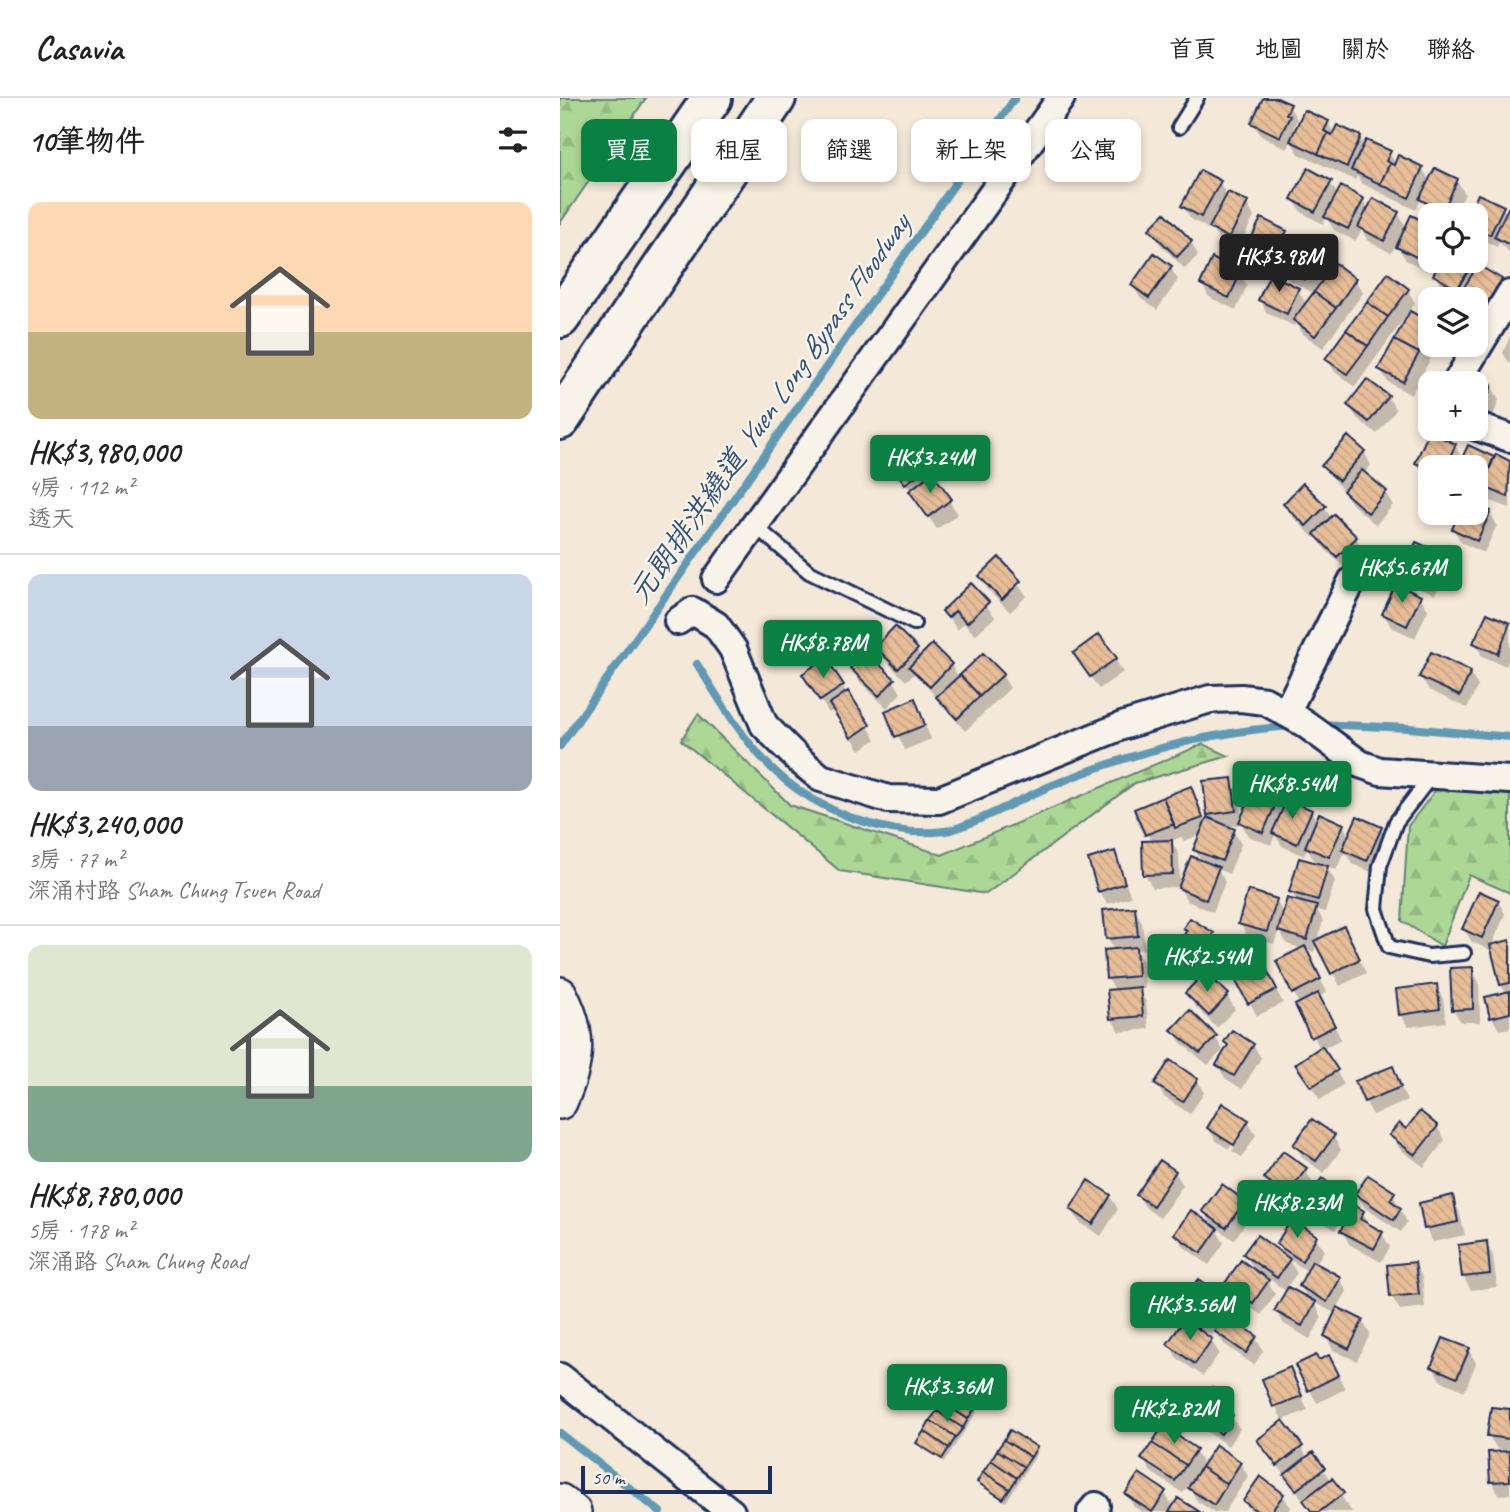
<!DOCTYPE html>
<html lang="zh-TW">
<head>
<meta charset="utf-8">
<style>
	body { margin:0; font-family:Caveat,"LXGW WenKai TC",sans-serif; background:#f2f2f2; color:#222; height:100vh; display:flex; flex-direction:column; font-size:26px; white-space:nowrap }
	* { box-sizing:border-box; margin:0 }
	p { font-size:23px; color:#767676 }
	.icon { flex:none; width:38px; height:38px; fill:none; stroke:currentColor; stroke-width:2; stroke-linecap:round; stroke-linejoin:round }
	.map { position:relative; flex:1; overflow:hidden }
	.sheet { display:flex; flex-direction:column; background:#fff; width:560px }
	.sheet>* { flex:none }
	.guide { position:absolute; left:21px; top:21px; width:665px; height:63px; display:flex; gap:14px }
	.buttons { position:absolute; left:858px; top:105px; display:grid; gap:14px }
	.buttons a { display:grid; place-items:center; width:70px; height:70px; border-radius:14px; background:#fff; box-shadow:0 4px 10px #0003; font-size:35px }
	.scale { position:absolute; left:21px; bottom:18px; width:191px; box-sizing:border-box; padding-left:7px; border:4px solid #1b2f5e; border-top:0; font-size:19px; line-height:24px; white-space:nowrap; color:#1b2f5e; -webkit-text-stroke:5px #f7f3e8; paint-order:stroke }
	.price { position:absolute; translate:-50% -60px; padding:0 16px; border-radius:7px; background:#0b8043; color:#fff; font-size:23px; line-height:46px; filter:drop-shadow(0 2px 4px #0008) }
	.price::after { content:''; position:absolute; left:50%; top:42px; width:21px; height:16px; margin-left:-10px; background:inherit; clip-path:polygon(0 0,100% 0,50% 100%) }
	.price.active { background:#222; color:#fff }
	ul { padding:0; list-style:none }
	li { display:grid; align-content:center; gap:14px; height:371px; padding:0 28px }
	li+li { border-top:2px solid #e0e0e0 }
	li span { display:grid; place-items:center; height:217px; border-radius:14px; color:#555 }
	li>.icon { margin-inline-start:auto }
	span .icon { width:126px; height:126px; fill:#fffc; stroke-width:1 }
	li b { font-size:30px }
	h2 { display:flex; justify-content:space-between; align-items:center; height:84px; padding:0 28px; font-size:30px }
	.pill { padding:0 24px; border-radius:14px; background:#fff; box-shadow:0 4px 10px #0003; font-size:24px; line-height:63px }
	.pill.active { background:#0b8043; color:#fff }
	header { display:flex; align-items:center; gap:42px; box-sizing:border-box; height:98px; padding:0 35px; background:#fff; border-bottom:2px solid #e0e0e0 }
	header strong { font-size:33px }
	nav { display:flex; gap:38px; margin-inline-start:auto; font-size:24px }
	main { display:flex; flex:1; min-height:0 }
	.map>svg:first-child { display:block }
</style>
</head>
<body>
<header>
<strong>Casavia</strong>
<nav><a>首頁</a><a>地圖</a><a>關於</a><a>聯絡</a></nav>
</header>
<main>
<section class="sheet">
<h2>10筆物件<svg class="icon" aria-label="filters" viewBox="0 0 24 24"><path d="M4 7h16M4 17h16"/><circle cx="9" cy="7" r="2"/><circle cx="15" cy="17" r="2"/></svg></h2>
<ul>
<li><span style="background:linear-gradient(#ffd9b3 60%,#c2b280 0)"><svg class="icon" aria-label="home" viewBox="0 0 24 24"><path d="M3 11l9-7 9 7M6 9v11h12V9"/></svg></span><div><b>HK$3,980,000</b><p>4房 · 112 m²</p><p>透天</p></div></li>
<li><span style="background:linear-gradient(#c9d6e8 70%,#9aa5b1 0)"><svg class="icon" aria-label="home" viewBox="0 0 24 24"><path d="M3 11l9-7 9 7M6 9v11h12V9"/></svg></span><div><b>HK$3,240,000</b><p>3房 · 77 m²</p><p>深涌村路 Sham Chung Tsuen Road</p></div></li>
<li><span style="background:linear-gradient(#dfe7d0 65%,#7fa58c 0)"><svg class="icon" aria-label="home" viewBox="0 0 24 24"><path d="M3 11l9-7 9 7M6 9v11h12V9"/></svg></span><div><b>HK$8,780,000</b><p>5房 · 178 m²</p><p>深涌路 Sham Chung Road</p></div></li>
</ul>
</section>
<div class="map">
<svg width="950" height="1414" viewBox="0 0 950 1414">
	<defs>
		<pattern id="forest-firs" width="22" height="20" patternUnits="userSpaceOnUse" patternTransform="scale(1.75)"><rect width="22" height="20" fill="#add794"/><path d="M5 1l3.5 6h-7zM16 11l3.5 6h-7z" fill="#94b982"/></pattern>
		<pattern id="building-back-hatch" width="6" height="6" patternUnits="userSpaceOnUse" patternTransform="scale(1.75)"><rect width="6" height="6" fill="#e8be98"/><path d="M-1 5l2 2M0 0l6 6M5-1l2 2" fill="none" stroke="#c6a485"/></pattern>
	</defs>
	<rect width="100%" height="100%" fill="#f4e8d8"/>
	<filter id="ink" filterUnits="userSpaceOnUse"><feTurbulence type="fractalNoise" baseFrequency=".0143" numOctaves="2"/><feDisplacementMap in="SourceGraphic" scale="14" xChannelSelector="R" yChannelSelector="G"/><feConvolveMatrix kernelMatrix="1 2 1 2 8 2 1 2 1" color-interpolation-filters="sRGB"/></filter>
	<g filter="url(#ink)">
		<path fill="url(#forest-firs)" stroke="#648379" stroke-width="2" d="M0,0H86L0,125Z
			M138,616L230,707L382,757L643,646L669,658L575,685L426,796L280,773L121,642Z
			M887,677L950,682V795L909,777L882,848L842,823L848,728Z"/>
		<path fill="#0003" fill-rule="evenodd" d="M705,0L729,8L737,21L734,28L736,33L768,25L774,36L800,40L805,48L829,55L836,66L862,70L870,83H897L905,96L894,117L870,105V109L887,117H874L869,114L861,101L856,112L801,85L797,78L795,82L739,56L731,43L727,51L701,38L693,25Z
			M659,84L667,98L687,106L694,119L677,152L659,143L650,128L649,131L631,121L623,108Z
			M770,85L778,97L803,102L809,113L838,115L847,131L870,128V163H872L867,173L846,162L836,146L831,155L807,142L802,132L795,143L774,132L766,119L763,126L741,114L733,101Z
			M919,98L942,109L947,117L950,113V155L939,144L937,149L915,138V117H910Z
			M591,132L631,144L638,157L625,171L599,145Z
			M726,135L733,147L759,155L766,169L753,195L729,182L722,170L720,174L696,162L689,149Z
			M884,163H909L917,172L941,182L948,196L933,221L915,210V201H902L883,190L875,177Z
			M610,169L618,182L597,212L580,200L573,187Z
			M680,175L687,188L676,212L649,199L642,186Z
			M795,182L803,195L763,250L743,236L736,224L734,228L707,215L700,202L738,192L747,207Z
			M848,192L855,205L849,214L870,226V247H878L851,297L828,284L820,271L848,215L795,289L775,274L767,261Z
			M950,238V266L943,255Z
			M913,282L931,288L939,302L926,337L918,334L931,296L912,285Z
			M808,283L828,299L836,312L817,336L797,320L789,307Z
			M349,346L398,416L377,431L329,361Z
			M895,347L903,362L909,349L950,365V410L915,397V369H870V381L865,378L857,365Z
			M804,354L811,367L804,376L825,394L833,407L816,427L793,407L764,368Z
			M725,406L764,409L772,421L796,440L804,453L786,471L764,450L757,438L754,440L733,419Z
			M929,414L937,427L924,455L901,444L893,431L901,415Z
			M880,457L888,470L875,497L852,487L844,473Z
			M439,462L467,498L450,514L428,492L421,479Z
			M411,488L435,519L415,537L404,525L397,532L385,513Z
			M860,499L868,512L855,540L831,529L824,516Z
			M928,517L950,527V559L946,568L922,558L915,545Z
			M317,549L357,552L361,559L391,567L399,580L442,577L450,590L405,633L355,575L346,583L325,562Z
			M515,556L555,561L563,574L539,591Z
			M292,570L333,582L341,595L327,610L299,583Z
			M910,575L918,588L907,610L869,592L861,579Z
			M282,588L316,641L300,652L274,611L269,615L252,589Z
			M354,602L371,641L345,652L327,614Z
			M671,682L679,695L682,722L717,703L724,714L751,713L757,724L783,727L790,740L820,730L828,743L814,775L792,766L785,753L776,772L754,762L747,751L744,758L722,748L715,737L711,747L688,738L682,726L664,729L673,732L681,746L669,776L658,771L665,784L653,814L627,803L619,789L593,790L585,777L584,744H591L577,712L630,691L646,725L653,724L648,716ZM642,736L635,752L642,764L620,790L619,756L611,743L621,739L624,743Z
			M554,755L571,799L547,806L539,793Z
			M766,768L775,783L765,814L757,812L763,823L757,844L790,843L806,875L780,888L757,844L754,854L745,851L767,894L759,899L781,941L762,951L784,986L760,1002L745,979L760,951L734,895L743,851L727,846L719,832L714,846L688,839L680,826L716,802L724,817L737,804L731,793Z
			M938,803L945,816L930,852L912,844L904,831Z
			M574,811L582,824L585,851L576,852L583,864L585,891H579L586,904L589,931L559,934L552,921L556,893L548,881L555,853L548,841Z
			M625,830L652,836L660,849L644,875L667,898L675,911L657,930L635,908L627,895L641,880L623,868L615,855L628,834Z
			M950,843V930L939,932L932,919L947,896L941,887Z
			M912,871L919,884L920,924H901L893,911Z
			M674,874H707L723,905L697,918Z
			M876,888L883,901L886,924L848,929L841,916Z
			M613,932L655,939L663,952L648,967L621,945Z
			M693,947L701,960L682,991L665,980L658,967Z
			M832,970L847,1003L813,1017L805,1003Z
			M637,982L644,995L630,1016L604,999L596,986Z
			M860,1016L877,1029L885,1042L864,1069L839,1050L832,1037L847,1033Z
			M688,1023L696,1037L682,1059L672,1053L688,1027H684L669,1051L656,1043L649,1030Z
			M773,1038L781,1052L764,1075L743,1060L735,1047Z
			M745,1072L753,1085L735,1109L713,1093L706,1080Z
			M615,1074L623,1087L600,1120L586,1110L578,1097Z
			M797,1096H833L847,1124L841,1134L805,1110Z
			M782,1097L790,1110L775,1132L754,1118L747,1104Z
			M550,1098L558,1111L541,1138L519,1124L512,1111Z
			M892,1099L899,1113L905,1137L873,1144L866,1131L861,1106Z
			M684,1104L691,1117L674,1142L654,1128L664,1145L649,1167L624,1149L616,1136L654,1130L644,1113Z
			M803,1114L810,1129L822,1136L830,1149L821,1164L789,1146L782,1133Z
			M732,1123L756,1140L764,1153L755,1167L779,1180L787,1193L777,1211L802,1223L810,1236L797,1263L773,1252L766,1238L776,1216L754,1204L762,1219L750,1241L724,1226L716,1213L727,1194L704,1177L715,1196L701,1217L675,1198L667,1185L697,1176L685,1156L726,1160L718,1146ZM728,1161L749,1174L741,1188L749,1203L726,1190L737,1175Z
			M926,1145L933,1158L937,1189L911,1192L903,1178Z
			M855,1165L862,1179L865,1209L840,1212L832,1199Z
			M661,1198L670,1213L680,1217L686,1233L696,1240L703,1253L694,1267L664,1246L655,1231L651,1237L642,1232L640,1234L651,1242L659,1255L643,1278L617,1260L609,1246L637,1232L626,1212L631,1205L628,1199Z
			M909,1252L916,1265L905,1293L880,1282L873,1269Z
			M758,1264L776,1272L785,1291L757,1305L750,1292Z
			M729,1271L748,1312L722,1322L704,1282Z
			M663,1299L671,1312L669,1316L680,1331L668,1348L643,1331L635,1318Z
			M415,1310L417,1314L384,1364L360,1348L358,1345Z
			M950,1312V1396L939,1397L932,1384L948,1353L937,1351L929,1338Z
			M699,1342L741,1349L748,1361L763,1371L792,1414H752Z
			M475,1351L478,1354L446,1404L421,1388L419,1384Z
			M635,1352L644,1368L680,1365L688,1378L665,1414H654L637,1403L628,1387L623,1395L591,1374L583,1361Z
			M604,1394L614,1410L637,1414H582L574,1409L567,1396Z
			M723,1397L731,1410L728,1414H691L685,1403Z"/>
		<g fill="none" stroke-linecap="round" stroke-linejoin="round">
			<path stroke="#6199b4" stroke-width="8" d="M137,566C184,641 212,693 301,723C328,732 356,737 385,733C407,730 463,700 488,689C567,656 648,633 734,628
				M758,626L849,630L950,639
				M0,648L455,0
				M0,1335L100,1414"/>
		</g>
		<path fill="url(#building-back-hatch)" stroke="#1b2f5e" stroke-width="2" d="M703,0H717L731,6L726,16L730,18L720,39L691,25Z
			M744,12L769,23L764,33L768,35L758,56L730,43Z
			M777,27L801,38L787,69L758,56L768,35L772,37Z
			M806,42L831,53L826,63L830,65L820,86L791,72Z
			M838,57L863,69L849,100L820,86L830,65L834,67Z
			M748,70L772,83L755,114L731,101Z
			M875,70L898,81L883,113L859,101Z
			M640,72L661,83L641,119L621,108Z
			M781,88L804,101L788,131L764,119Z
			M668,94L688,104L669,140L649,130Z
			M918,96L944,108L930,137L915,130V117H908Z
			M813,100L839,114L824,143L798,129Z
			M948,110L950,111V147L934,139Z
			M605,115L632,143L617,159L589,131Z
			M851,117L870,126V140L860,161L836,149Z
			M701,120L727,133L712,162L687,149Z
			M734,140L760,154L745,182L719,169Z
			M594,155L612,168L589,200L571,187Z
			M652,160L681,174L669,200L640,186Z
			M881,163L914,164L897,191L873,177Z
			M775,165L796,181L776,210L754,194Z
			M918,167L942,181L926,209L901,194Z
			M828,175L849,191L828,219L807,204Z
			M710,176L739,190L727,216L698,202Z
			M754,194L776,210L755,238L733,222Z
			M807,204L828,219L808,248L786,232Z
			M850,213L870,224V235L859,255L834,242Z
			M786,232L808,248L787,276L765,261Z
			M834,242L859,255L843,284L818,271Z
			M912,280L932,287L919,325L915,323V285H910Z
			M807,281L829,298L809,324L787,307Z
			M869,334L896,346L885,369H870V372L855,365Z
			M788,338L805,353L779,383L761,368Z
			M350,343L369,369L345,386L326,361Z
			M908,347L934,359L920,391L915,389V369H898Z
			M936,356L950,363L948,399L922,388Z
			M802,372L827,393L808,415L783,393Z
			M372,375L392,401L368,419L349,393Z
			M743,385L766,408L746,428L723,406Z
			M915,406L931,413L917,443L892,431L899,415H915Z
			M774,416L797,439L777,459L754,436Z
			M856,444L881,455L867,485L842,474Z
			M439,459L461,483L442,502L419,478Z
			M411,485L429,504L407,525L395,513L388,520L382,513Z
			M836,486L861,498L847,528L822,516Z
			M927,515L950,525L938,556L913,545Z
			M335,528L358,551L338,571L315,549Z
			M539,536L557,560L530,579L513,555Z
			M372,546L392,566L370,589L349,569Z
			M305,553L335,581L319,598L290,570Z
			M871,554L911,573L900,598L859,579Z
			M423,555L444,576L420,598L400,577Z
			M266,560L284,587L260,603L242,576Z
			M400,577L420,598L397,621L376,599Z
			M288,593L310,627L291,640L269,606Z
			M355,600L365,627L335,639L325,613Z
			M672,680L676,713L647,717L643,683Z
			M631,688L643,720L615,730L603,699Z
			M694,690L718,701L703,735L679,724Z
			M603,699L614,726L585,737L574,711Z
			M727,701L752,712L737,746L712,735Z
			M759,715L784,726L769,759L745,749Z
			M797,718L822,729L807,763L782,752Z
			M647,719L675,731L662,763L633,752Z
			M612,742L613,776L583,777L582,743Z
			M555,753L565,785L538,794L528,761Z
			M631,758L659,769L646,802L618,790Z
			M739,760L768,768L758,802L729,794Z
			M688,792L717,801L707,834L678,826Z
			M919,793L939,802L922,840L902,831Z
			M727,800L757,808L747,842L718,833Z
			M575,809L578,838L546,841L543,812Z
			M630,820L654,835L633,868L613,855L627,832L623,830Z
			M784,828L800,861L771,876L754,843Z
			M950,842V885L940,887L930,847Z
			M745,848L761,881L732,896L716,863Z
			M576,849L578,878L546,881L544,852Z
			M700,859L717,891L688,906L671,874Z
			M913,869V911L892,912L890,870Z
			M645,874L669,896L649,918L625,895Z
			M877,886L880,911L839,917L836,891Z
			M580,889L583,918L550,921L547,892Z
			M950,893V915L930,920L925,899Z
			M758,895L775,928L751,940L735,907Z
			M630,912L657,938L640,955L611,932Z
			M672,932L694,946L674,978L656,967L668,947L664,944Z
			M762,948L778,972L751,989L735,966Z
			M610,962L638,981L623,1004L594,986Z
			M833,968L841,989L804,1004L795,983Z
			M662,1005L689,1022L674,1047L647,1030Z
			M860,1013L878,1028L855,1057L829,1037L839,1025L846,1031Z
			M752,1021L775,1037L756,1063L733,1047Z
			M723,1053L747,1070L727,1097L704,1080Z
			M600,1062L616,1073L593,1108L576,1097Z
			M808,1077L835,1094L830,1102L841,1110L834,1122L795,1096Z
			M762,1080L784,1096L767,1120L744,1104Z
			M528,1082L551,1097L533,1126L510,1111Z
			M662,1086L685,1103L666,1130L642,1113Z
			M893,1097L898,1124L864,1131L859,1105Z
			M794,1107L804,1113L800,1121L823,1134L814,1151L780,1133Z
			M631,1112L658,1131L641,1155L614,1136Z
			M732,1121L757,1138L742,1163L716,1146Z
			M697,1137L730,1161L717,1180L683,1156Z
			M927,1143L930,1176L902,1179L898,1147Z
			M681,1162L709,1182L693,1205L665,1185Z
			M752,1163L781,1179L767,1204L739,1188Z
			M855,1164L859,1196L830,1199L827,1167Z
			M639,1181L662,1197L643,1225L624,1212L630,1203L626,1199Z
			M728,1189L756,1204L742,1228L714,1213Z
			M671,1209L681,1216L676,1224L697,1238L686,1255L654,1233Z
			M777,1209L803,1222L789,1251L764,1238Z
			M625,1221L652,1241L635,1266L607,1246Z
			M883,1240L910,1250L897,1280L871,1269Z
			M756,1257L759,1262L769,1257L779,1277L748,1293L735,1267Z
			M730,1269L742,1298L713,1309L702,1281Z
			M652,1289L665,1298L659,1307L673,1317L661,1336L633,1318Z
			M390,1292L416,1309L408,1321L382,1304Z
			M382,1304L408,1321L403,1330L377,1313Z
			M931,1309L950,1311V1341L927,1338Z
			M377,1313L403,1330L396,1339L370,1322Z
			M370,1322L396,1339L389,1350L364,1333Z
			M723,1322L743,1348L717,1368L697,1342Z
			M603,1328L637,1351L626,1367L592,1345Z
			M450,1332L477,1349L471,1359L444,1342Z
			M364,1333L389,1350L382,1361L356,1345Z
			M444,1342L471,1359L464,1369L437,1352Z
			M592,1345L626,1367L615,1383L581,1361Z
			M656,1347L681,1364L667,1386L641,1369Z
			M437,1352L464,1369L457,1380L431,1362Z
			M950,1353V1383L930,1384L928,1354Z
			M753,1354L765,1370L736,1392L724,1377Z
			M431,1362L457,1380L450,1391L423,1374Z
			M641,1369L667,1386L654,1407L628,1390Z
			M423,1374L450,1391L443,1401L417,1384Z
			M579,1375L606,1393L592,1414L565,1396Z
			M700,1378L724,1396L711,1414H698L683,1403Z
			M772,1380L784,1395L759,1414H752L743,1402Z
			M618,1400L640,1414H609Z"/>
		<g fill="none" stroke-linecap="round" stroke-linejoin="round">
			<defs>
				<path id="service" d="M619,29L637,0
					M193,426L249,474L354,525
					M872,677L836,724L820,768L816,811L829,849L869,858L904,855"/>
				<path id="minor" d="M896,285L950,196
					M915,328L950,340
					M156,481L501,0
					M118,523L133,513L156,527L173,551L204,627L239,662L261,680L328,701L379,702L562,628L650,601L681,600L705,603L744,625L800,666L820,673L950,682
					M726,615L792,483
					M0,1279L171,1414
					M531,1414L536,1408"/>
				<path id="tertiary" d="M0,896C21,935 18,964 0,1004
					M0,1403L14,1414"/>
				<path id="motorway" d="M0,220L152,0
					M0,322L216,0"/>
			</defs>
			<use href="#service" stroke="#1b2f5e" stroke-width="18"/>
			<use href="#minor" stroke="#1b2f5e" stroke-width="32"/>
			<use href="#tertiary" stroke="#1b2f5e" stroke-width="38"/>
			<use href="#motorway" stroke="#1b2f5e" stroke-width="44"/>
			<use href="#service" stroke="#f7f3e8" stroke-width="12"/>
			<use href="#minor" stroke="#f7f3e8" stroke-width="26"/>
			<use href="#tertiary" stroke="#f7f3e8" stroke-width="33"/>
			<use href="#motorway" stroke="#f7f3e8" stroke-width="38"/>
		</g>
	</g>
	<g text-anchor="middle" stroke-width="5" stroke-linejoin="round" paint-order="stroke">
		<g font-size="30" font-style="italic" fill="#32527b" stroke="#f7f3e8">
			<text transform="translate(209 311) rotate(-55)" y="10">元朗排洪繞道 Yuen Long Bypass Floodway</text>
		</g>
	</g>
</svg>
<div class="buttons">
<a><svg class="icon" aria-label="locate" viewBox="0 0 24 24"><circle cx="12" cy="12" r="6"/><path d="M12 2v4M12 18v4M2 12h4M18 12h4"/></svg></a>
<a><svg class="icon" aria-label="layers" viewBox="0 0 24 24"><path d="M12 4l9 5-9 5-9-5zM3 14l9 5 9-5"/></svg></a>
<a>+</a>
<a>−</a>
</div>
<div class="scale">50 m</div>
<b class="price active" style="left:719px;top:196px">HK$3.98M</b>
<b class="price" style="left:370px;top:397px">HK$3.24M</b>
<b class="price" style="left:842px;top:507px">HK$5.67M</b>
<b class="price" style="left:263px;top:582px">HK$8.78M</b>
<b class="price" style="left:732px;top:723px">HK$8.54M</b>
<b class="price" style="left:647px;top:896px">HK$2.54M</b>
<b class="price" style="left:737px;top:1142px">HK$8.23M</b>
<b class="price" style="left:630px;top:1244px">HK$3.56M</b>
<b class="price" style="left:387px;top:1326px">HK$3.36M</b>
<b class="price" style="left:614px;top:1348px">HK$2.82M</b>
<div class="guide">
<a class="pill active">買屋</a>
<a class="pill">租屋</a>
<a class="pill">篩選</a>
<a class="pill">新上架</a>
<a class="pill">公寓</a>
</div>
</div>
</main>
</body>
</html>
